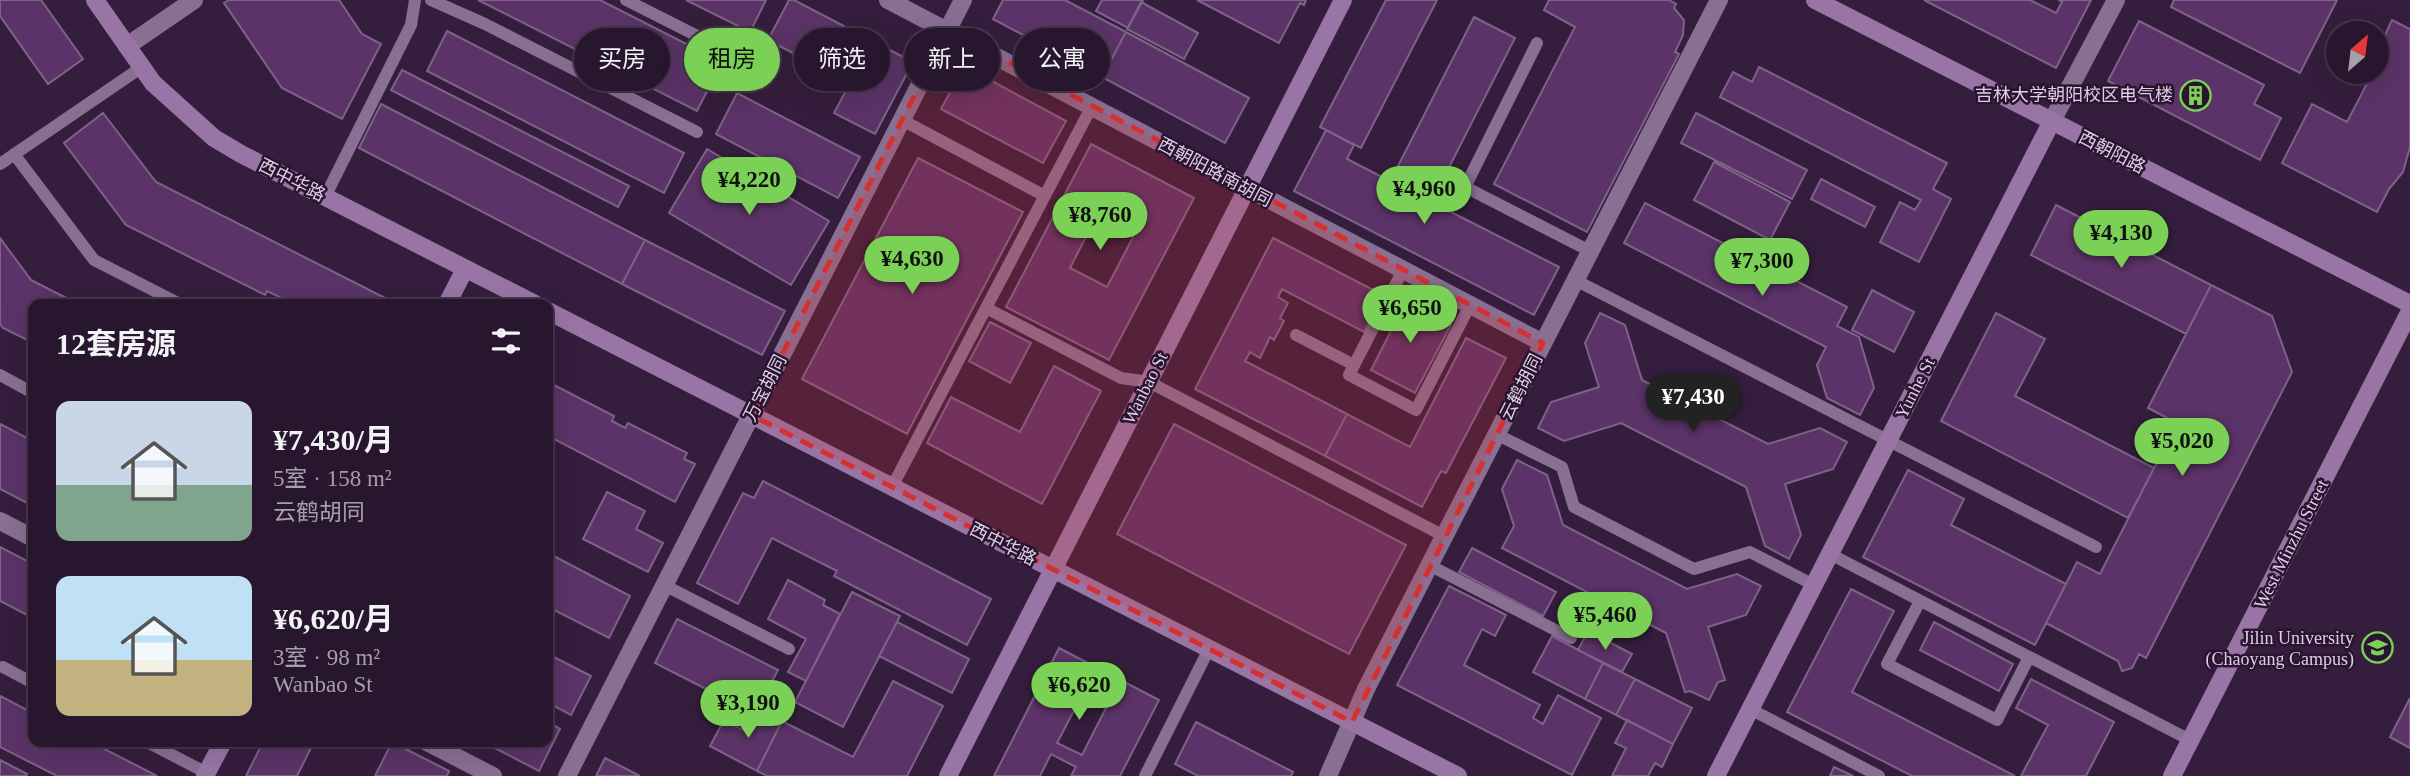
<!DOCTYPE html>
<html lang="zh">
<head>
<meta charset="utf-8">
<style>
	body { margin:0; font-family:"Times New Roman","Noto Sans SC",serif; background:#301f36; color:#f1f3f6; height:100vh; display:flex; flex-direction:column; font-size:26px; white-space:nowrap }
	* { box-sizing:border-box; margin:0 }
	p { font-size:23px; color:#a59faa }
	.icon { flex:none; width:38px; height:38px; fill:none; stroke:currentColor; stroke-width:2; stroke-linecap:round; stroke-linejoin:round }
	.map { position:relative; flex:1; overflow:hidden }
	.panel { position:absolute; left:28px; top:299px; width:525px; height:448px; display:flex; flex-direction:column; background:#28162e; border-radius:14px; box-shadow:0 7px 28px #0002,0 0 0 2px #44354a }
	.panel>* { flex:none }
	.hud { position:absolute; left:574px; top:28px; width:665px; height:63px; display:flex; gap:14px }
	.needle { width:46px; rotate:28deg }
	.fabs { position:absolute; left:2326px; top:21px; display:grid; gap:14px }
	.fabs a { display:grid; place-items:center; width:63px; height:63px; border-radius:50%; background:#28162e; box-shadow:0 7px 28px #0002,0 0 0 2px #44354a; font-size:35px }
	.price { position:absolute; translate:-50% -60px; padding:0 16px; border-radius:24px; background:#7bd155; color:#111; font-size:23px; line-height:46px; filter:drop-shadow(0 2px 4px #0008) }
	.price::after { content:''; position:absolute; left:50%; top:42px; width:21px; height:16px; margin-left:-10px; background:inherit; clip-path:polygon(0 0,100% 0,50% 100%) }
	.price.current { background:#222; color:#fff }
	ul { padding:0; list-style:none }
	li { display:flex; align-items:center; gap:21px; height:175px; padding:0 28px }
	li span { display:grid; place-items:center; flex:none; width:196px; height:140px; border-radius:14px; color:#555 }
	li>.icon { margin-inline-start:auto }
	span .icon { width:84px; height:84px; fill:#fffc; stroke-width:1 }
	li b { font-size:30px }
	h2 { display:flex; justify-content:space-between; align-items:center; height:84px; padding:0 28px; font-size:30px }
	.tag { padding:0 24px; border-radius:32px; background:#28162e; box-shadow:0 7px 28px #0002,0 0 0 2px #44354a; font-size:24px; line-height:63px }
	.tag.current { background:#7bd155; color:#111 }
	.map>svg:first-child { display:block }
</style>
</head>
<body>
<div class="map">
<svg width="2410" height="776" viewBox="0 0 2410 776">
	<rect width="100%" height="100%" fill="#351e3d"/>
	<path fill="#5b3368" stroke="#7d6386" stroke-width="2" fill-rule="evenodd" d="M0,0H41L83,59L48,84L0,16Z
		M229,0H339L362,34L381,44L342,119L282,88L224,3Z
		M478,0H600L722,62L697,111Z
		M686,0H766L750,32Z
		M789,0H794L913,62L875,134L834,113L850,83L768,40Z
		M1003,0H1065L1126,32L1102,77L993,19Z
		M1102,0H1143L1128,28L1096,11Z
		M1197,0H1306L1304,5L1300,3L1279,43Z
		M1386,0H1437L1361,148L1320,127Z
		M1549,0H1669L1676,4L1674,8L1684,20L1683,35L1675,52L1679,54L1587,232L1494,184L1575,27L1544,10Z
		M1924,0H2030L2056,13L2062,2L2059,0H2091L2056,68Z
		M2174,0H2337L2300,73L2171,7Z
		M1141,2L1198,33L1184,59L1127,29Z
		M1474,17L1515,38L1439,187L1398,166Z
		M2392,20L2410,29V147L2403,172L2389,189L2377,212L2282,163L2312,104L2347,122L2373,72H2376V65L2388,42L2383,39Z
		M2139,21L2264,85L2254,104L2281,118L2260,160L2108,81Z
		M447,31L684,153L664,193L427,71Z
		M1126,32L1249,98L1225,143L1102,77Z
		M964,66L1066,121L1043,163L941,109Z
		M1759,67L1947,163L1933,189L1951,199L1919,262L1880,242L1900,202L1915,210L1921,200L1720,97L1733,72L1752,82Z
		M402,70L629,186L618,207L391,90Z
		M737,93L860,157L838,198L716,134Z
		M381,104L645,240L622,284L359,148Z
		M103,113L156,182L397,304H294L267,291L265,295L126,225L64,143Z
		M1696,113L1807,170L1792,199L1681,143Z
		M1326,130L1354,145L1347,159L1417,195L1424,179L1457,196L1449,211L1559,267L1534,315L1294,191Z
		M1091,144L1194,198L1109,360L1006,307ZM1106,198L1143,218L1107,287L1070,268Z
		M707,149L829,221L791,285L669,213Z
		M918,158L1023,212L907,434L802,379Z
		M1714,162L1790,202L1770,240L1694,200Z
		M1821,179L1875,207L1865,227L1811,199Z
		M1645,203L1847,307L1837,326L1859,337L1874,388L1860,415L1827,398L1817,365L1826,347L1624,243Z
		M2056,205L2211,285L2186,334L2031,255Z
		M0,238L31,280L78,304H33V343L3,328L0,324Z
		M1273,238L1383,295L1364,332L1282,289L1278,297L1288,303L1280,318L1284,321L1274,340L1270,337L1260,358L1250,352L1245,361L1347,414L1325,456L1195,389Z
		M645,240L785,311L762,355L622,284Z
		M2211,285L2272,316L2292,372L2146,658L2139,654L2132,668L2122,671L2118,661L2046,623L2077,562L2100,574L2177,423L2148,408Z
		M1872,290L1914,312L1894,352L1852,330Z
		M1397,297L1451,325L1415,393L1371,370L1397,319L1388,315Z
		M1600,313L1625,325L1642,380L1768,444L1820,428L1847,442L1833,469L1785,484L1801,535L1789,559L1765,546L1746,487L1621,423L1564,441L1538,428L1551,402L1599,387L1585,343Z
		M1996,313L2045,339L2015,396L2154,468L2128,518L1941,421Z
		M990,322L1031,343L1010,383L969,361Z
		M1466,338L1506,358L1446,473L1441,471L1422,507L1325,456L1347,414L1410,447Z
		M1054,366L1101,391L1042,504L927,443L951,397L1020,432Z
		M552,384L614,416L612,421L625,428L628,423L687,453L684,459L695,464L675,502L548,436V388L549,389Z
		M0,424L33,441V506L0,489Z
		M1174,424L1406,545L1349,654L1117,534Z
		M1517,460L1547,475L1563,525L1687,589L1737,574L1761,586L1746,615L1708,627L1725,680L1718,682L1709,700L1690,691L1685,692L1666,633L1502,548L1514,526L1502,489Z
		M1908,470L1964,499L1951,525L2066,584L2035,645L1863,557Z
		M763,481L991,599L967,645L834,576L837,571L772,538L738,604L697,583L743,493L754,498Z
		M607,492L645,511L636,529L663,543L648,572L583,539Z
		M0,547L33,564V618L0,601Z
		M1472,548L1556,592L1543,616L1459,572Z
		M548,553L630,596L609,638L548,607Z
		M788,580L825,600L823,605L840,614L806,681L788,672L806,639L768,619Z
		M1449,586L1506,615L1495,636L1482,629L1464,665L1540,705L1533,718L1543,724L1558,695L1601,718L1572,775L1397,685Z
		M1851,589L1894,611L1852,692L2015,776H1912L1787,712Z
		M852,592L900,616L843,727L795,702Z
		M677,619L778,670L755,714L655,663Z
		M897,622L969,659L952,693L879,656Z
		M1934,622L2013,664L1999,691L1920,650Z
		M1588,631L1632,654L1622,672L1578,650Z
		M1552,636L1603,663L1585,699L1533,672Z
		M1059,648L1159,700L1120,776H1071L1076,767L1051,754L1040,776H994ZM1082,695L1106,708L1082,755L1057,743Z
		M548,654L591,676L571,715L548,703Z
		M1603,663L1635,679L1616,715L1585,699Z
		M1635,679L1692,708L1673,744L1616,715Z
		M2031,679L2114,722L2086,776H2021L2048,725L2016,708Z
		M893,681L943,706L907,776H767L757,771L782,721L853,757Z
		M0,696L33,713V742H91L157,776H57L0,747Z
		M2410,698V748L2390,737Z
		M759,709L782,721L757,771L710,746L724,720L747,732Z
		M1627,720L1673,744L1662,767L1655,763L1648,776H1612L1626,748L1615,743Z
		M548,722L560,729L539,771L483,742H548Z
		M1196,722L1293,772L1291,776H1198L1175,764Z
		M263,742H314L297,776H246Z
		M392,742L449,771L447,776H375Z
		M605,758L640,776H596Z
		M0,760L27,774L26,776H0Z
		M1834,767L1853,776H1830Z"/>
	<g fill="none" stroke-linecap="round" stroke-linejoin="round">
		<path stroke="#896f92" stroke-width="12" d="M431,0L485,24L697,132
			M626,0L735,55
			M1537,43L1465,187L1590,251
			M902,120L1045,196
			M14,154L94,260L180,304
			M0,164L142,67
			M325,197L411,25L415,0
			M1403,270L1349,375L1416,410L1470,305
			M1575,280L2096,547
			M986,308L1121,378L1149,382L1444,536
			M1296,335L1354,365
			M0,375L33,393
			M1496,434L1562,467L1574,507L1694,569L1750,552L1814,585
			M892,487L1092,106
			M1830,554L2190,740
			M1429,565L1571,638
			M664,585L789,649
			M1920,601L1887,664L1997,720L2029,657
			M3,667L33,683
			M1750,709L1879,776
			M147,742L207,773
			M1145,776L1209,649"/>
		<path stroke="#896f92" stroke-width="18" d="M888,0L1543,343
			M127,46L194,0
			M2052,121L2116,0
			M0,521L33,538
			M427,742L493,776
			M567,776L963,0
			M1328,776L1366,689L1719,0"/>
		<path stroke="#9875a5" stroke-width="18" d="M95,0L153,83L214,138L241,154L535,304
			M1815,0L2410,304
			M447,304L465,269
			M548,311L1458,776
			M205,776L223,742
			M948,776L1343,0
			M1716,776L2052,121
			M2172,776L2410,311"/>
	</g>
	<path fill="#d63031" fill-opacity="0.2" stroke="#d63031" stroke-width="5" stroke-dasharray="14 9" stroke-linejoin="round" d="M948,30L1543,343L1352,722L751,415Z"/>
	<defs>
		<symbol id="building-ring" viewBox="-11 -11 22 22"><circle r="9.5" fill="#2b1432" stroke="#7bd155" stroke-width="1.5"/><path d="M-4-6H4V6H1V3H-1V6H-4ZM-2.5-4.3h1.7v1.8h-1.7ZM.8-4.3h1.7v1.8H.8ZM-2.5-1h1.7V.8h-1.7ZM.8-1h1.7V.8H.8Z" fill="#7bd155"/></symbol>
		<symbol id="university-ring" viewBox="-11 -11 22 22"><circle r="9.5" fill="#2b1432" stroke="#7bd155" stroke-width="1.5"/><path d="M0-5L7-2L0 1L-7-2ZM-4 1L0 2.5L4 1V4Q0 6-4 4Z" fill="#7bd155"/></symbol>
	</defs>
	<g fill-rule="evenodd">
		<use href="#building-ring" x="2178" y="78" width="35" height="35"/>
		<use href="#university-ring" x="2360" y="630" width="35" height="35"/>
	</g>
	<g text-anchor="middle" stroke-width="5" stroke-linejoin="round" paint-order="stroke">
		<g font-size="18" fill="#decfe3" stroke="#2b1432" text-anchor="end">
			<text x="2173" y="101">吉林大学朝阳校区电气楼</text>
			<text x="2354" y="644">Jilin University<tspan x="2354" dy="21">(Chaoyang Campus)</tspan></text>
		</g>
		<g font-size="18" fill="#decfe3" stroke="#2b1432">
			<text transform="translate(2112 152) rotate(27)" y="6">西朝阳路</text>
			<text transform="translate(1215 172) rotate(28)" y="6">西朝阳路南胡同</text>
			<text transform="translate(292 180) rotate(27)" y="6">西中华路</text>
			<text transform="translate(1521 387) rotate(-63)" y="6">云鹤胡同</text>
			<text transform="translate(765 388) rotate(-63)" y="6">万宝胡同</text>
			<text transform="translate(1145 388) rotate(-63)" y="6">Wanbao St</text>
			<text transform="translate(1915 388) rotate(-63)" y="6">Yunhe St</text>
			<text transform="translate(1003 544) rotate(27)" y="6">西中华路</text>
			<text transform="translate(2291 544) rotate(-63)" y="6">West Minzhu Street</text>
		</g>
	</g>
</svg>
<div class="fabs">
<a><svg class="needle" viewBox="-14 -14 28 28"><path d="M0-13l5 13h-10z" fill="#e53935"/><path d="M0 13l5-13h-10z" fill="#a59faa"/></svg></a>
</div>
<b class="price" style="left:749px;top:217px">¥4,220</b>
<b class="price" style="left:1424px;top:226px">¥4,960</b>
<b class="price" style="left:1100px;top:252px">¥8,760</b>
<b class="price" style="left:2121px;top:270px">¥4,130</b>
<b class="price" style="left:912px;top:296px">¥4,630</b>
<b class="price" style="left:1762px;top:298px">¥7,300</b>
<b class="price" style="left:1410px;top:345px">¥6,650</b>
<b class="price current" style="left:1693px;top:434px">¥7,430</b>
<b class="price" style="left:2182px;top:478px">¥5,020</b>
<b class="price" style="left:1605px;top:652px">¥5,460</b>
<b class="price" style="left:1079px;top:722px">¥6,620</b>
<b class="price" style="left:748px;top:740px">¥3,190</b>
<div class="hud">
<a class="tag">买房</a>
<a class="tag current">租房</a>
<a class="tag">筛选</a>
<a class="tag">新上</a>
<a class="tag">公寓</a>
</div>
<section class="panel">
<h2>12套房源<svg class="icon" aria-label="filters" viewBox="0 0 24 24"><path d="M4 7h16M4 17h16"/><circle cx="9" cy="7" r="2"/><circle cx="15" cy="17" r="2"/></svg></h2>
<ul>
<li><span style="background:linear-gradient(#c9d6e8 60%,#7fa58c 0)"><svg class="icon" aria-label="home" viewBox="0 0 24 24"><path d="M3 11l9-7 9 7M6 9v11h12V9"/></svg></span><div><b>¥7,430/月</b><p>5室 · 158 m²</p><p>云鹤胡同</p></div></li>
<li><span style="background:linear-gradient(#bfe0f5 60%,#c2b280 0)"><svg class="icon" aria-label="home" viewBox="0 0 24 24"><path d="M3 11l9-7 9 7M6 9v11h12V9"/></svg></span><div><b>¥6,620/月</b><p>3室 · 98 m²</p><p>Wanbao St</p></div></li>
</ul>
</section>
</div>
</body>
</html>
